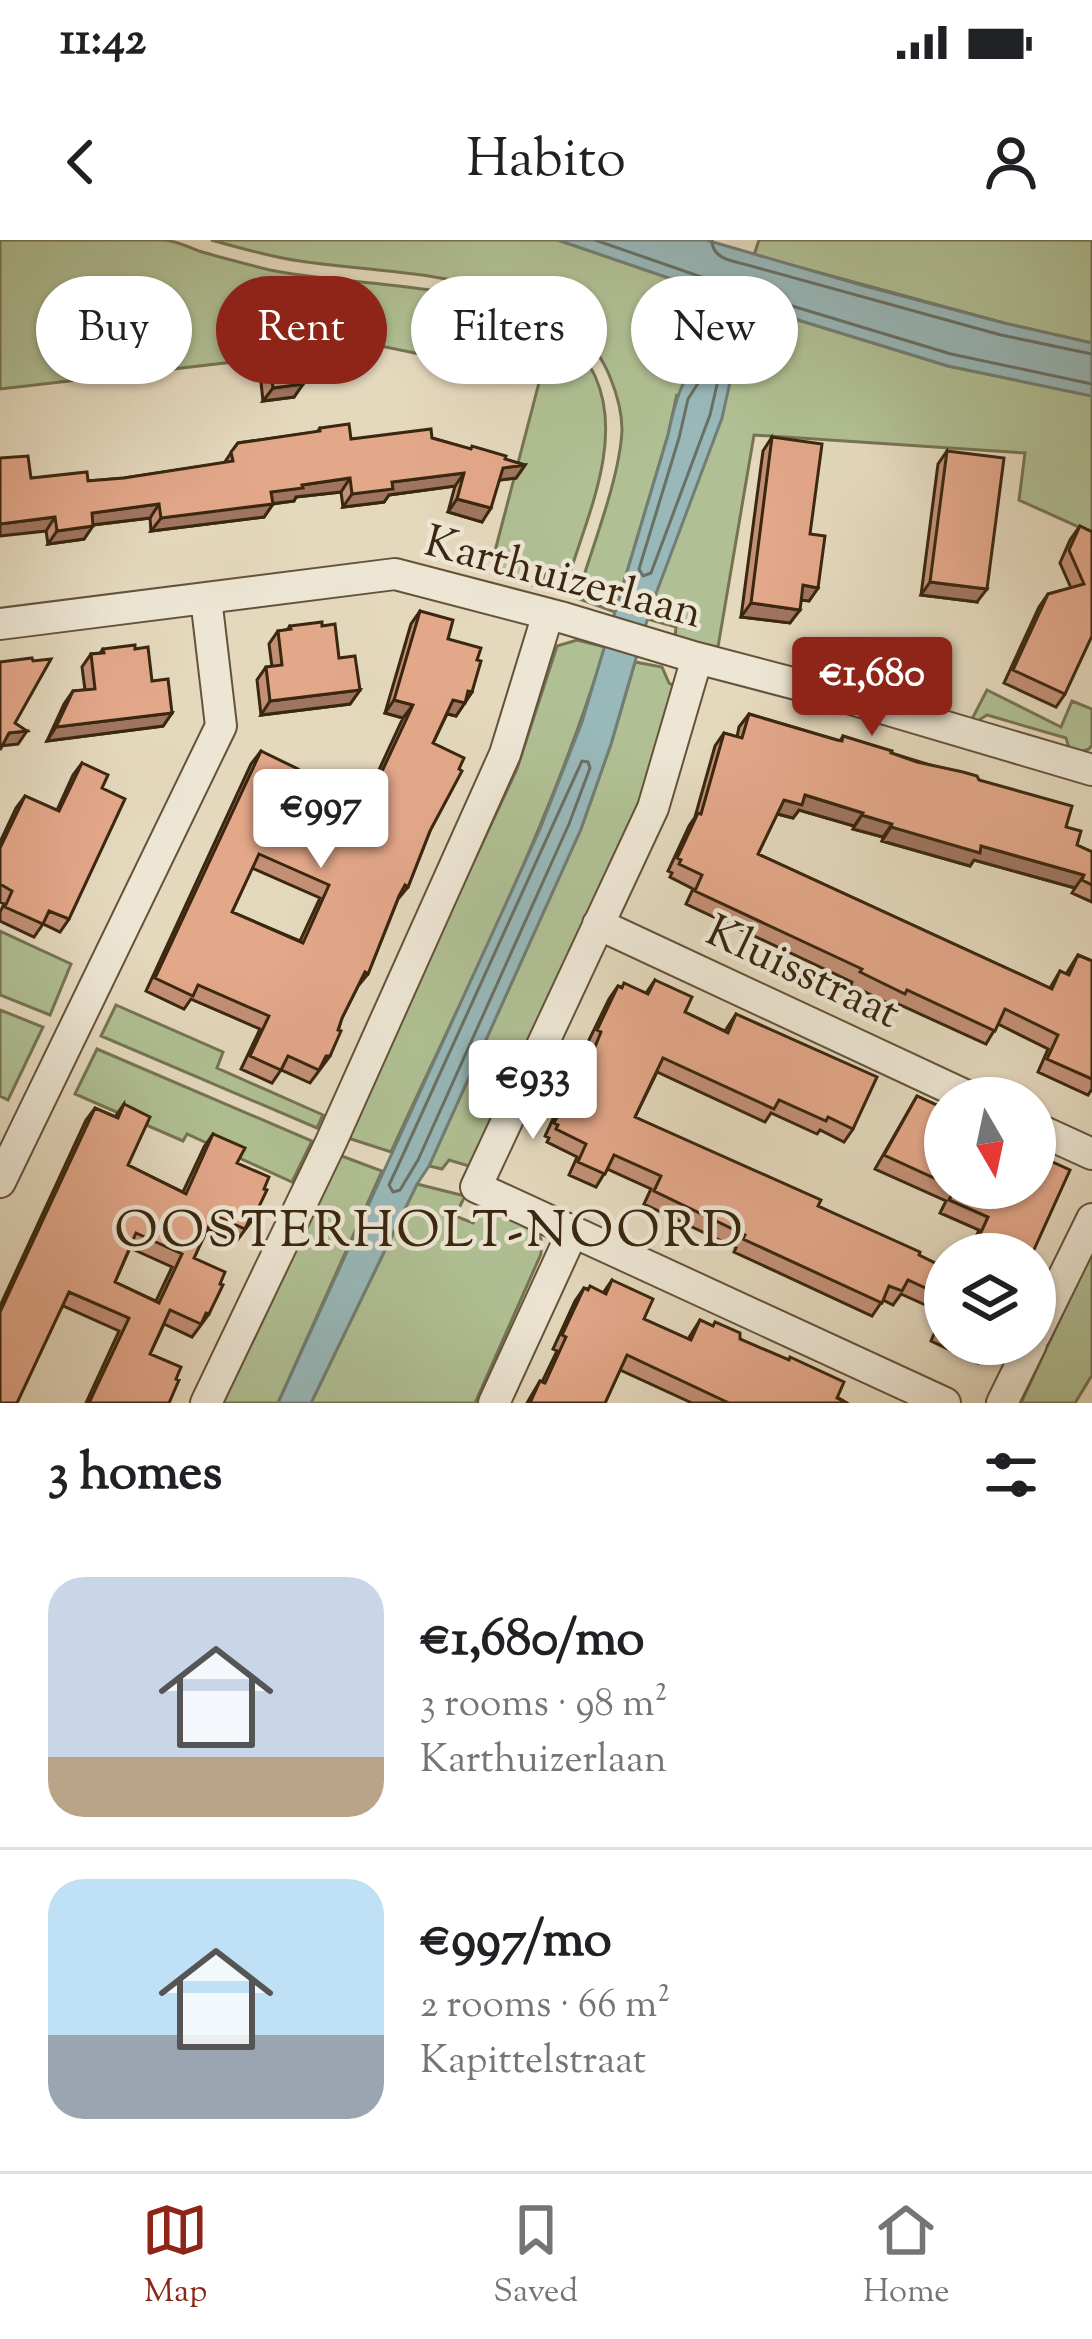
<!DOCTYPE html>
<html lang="en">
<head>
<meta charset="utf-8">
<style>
	body { margin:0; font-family:"Sorts Mill Goudy",serif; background:#f6f6f6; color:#202124; height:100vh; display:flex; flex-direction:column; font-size:45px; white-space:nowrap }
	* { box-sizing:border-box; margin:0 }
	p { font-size:39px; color:#757577 }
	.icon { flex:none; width:66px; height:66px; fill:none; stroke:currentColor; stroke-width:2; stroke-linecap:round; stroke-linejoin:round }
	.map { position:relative; height:1163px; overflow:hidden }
	.drawer { display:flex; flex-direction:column; background:#fff; flex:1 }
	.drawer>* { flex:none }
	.banner { position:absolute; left:36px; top:36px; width:1020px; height:108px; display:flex; gap:24px }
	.needle { width:78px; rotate:171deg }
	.controls { position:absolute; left:924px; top:837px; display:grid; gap:24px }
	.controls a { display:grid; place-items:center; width:132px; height:132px; border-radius:50%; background:#fff; box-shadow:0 3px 9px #0004; font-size:60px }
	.price { position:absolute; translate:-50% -102px; padding:0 27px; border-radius:12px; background:#fff; color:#222; font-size:39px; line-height:78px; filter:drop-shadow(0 3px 6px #0008) }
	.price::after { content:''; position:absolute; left:50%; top:72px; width:36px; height:27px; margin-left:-18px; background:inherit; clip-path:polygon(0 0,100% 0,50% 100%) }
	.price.on { background:#8f2418; color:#fff }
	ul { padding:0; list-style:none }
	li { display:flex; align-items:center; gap:36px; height:300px; padding:0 48px }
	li+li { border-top:3px solid #e0e0e0 }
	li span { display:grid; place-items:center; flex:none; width:336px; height:240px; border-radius:36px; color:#555 }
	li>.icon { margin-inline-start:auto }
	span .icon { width:144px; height:144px; fill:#fffc; stroke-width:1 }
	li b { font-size:51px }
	h2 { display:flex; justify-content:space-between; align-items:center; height:144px; padding:0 48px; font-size:51px }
	.tag { padding:0 42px; border-radius:54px; background:#fff; box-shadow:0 3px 9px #0004; font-size:42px; line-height:108px }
	.tag.on { background:#8f2418; color:#fff }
	.status { display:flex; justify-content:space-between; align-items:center; height:84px; padding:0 60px; background:#fff; direction:ltr }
	.status svg { height:33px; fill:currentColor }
	header { display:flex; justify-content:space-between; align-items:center; height:156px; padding:0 48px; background:#fff; font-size:54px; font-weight:600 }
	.tabs { display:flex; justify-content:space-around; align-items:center; height:168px; border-top:3px solid #e0e0e0; background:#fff; font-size:33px; color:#757577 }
	.tabs a { display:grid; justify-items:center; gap:6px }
	.tabs .on { color:#8f2418 }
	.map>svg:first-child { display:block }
</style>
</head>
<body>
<div class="status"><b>11:42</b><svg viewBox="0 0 49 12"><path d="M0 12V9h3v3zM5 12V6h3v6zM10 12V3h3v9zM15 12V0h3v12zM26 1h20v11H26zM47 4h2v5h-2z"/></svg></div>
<header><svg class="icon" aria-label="back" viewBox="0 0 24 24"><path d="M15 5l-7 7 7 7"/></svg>Habito<svg class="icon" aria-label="person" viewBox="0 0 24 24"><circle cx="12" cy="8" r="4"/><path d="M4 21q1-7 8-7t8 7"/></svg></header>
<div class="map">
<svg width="1092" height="1163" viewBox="0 0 1092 1163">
	<rect width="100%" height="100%" fill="#e4d8bd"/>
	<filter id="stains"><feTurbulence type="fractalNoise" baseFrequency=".00167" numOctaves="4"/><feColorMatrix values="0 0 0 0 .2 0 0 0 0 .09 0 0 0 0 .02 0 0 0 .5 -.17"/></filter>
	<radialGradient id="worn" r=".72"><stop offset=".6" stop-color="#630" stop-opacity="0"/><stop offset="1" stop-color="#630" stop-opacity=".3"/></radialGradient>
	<path fill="#b0c094" stroke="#757452" stroke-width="3" d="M0,0C54,0 110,0 164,0C177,1 188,7 199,11C222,18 246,24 270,30C361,50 551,37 595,136C624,200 587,276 568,339L547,332L539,347L496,334L502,314L495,311L540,139L381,106L314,110L289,108L253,113L242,121L0,149Z
		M211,0H558L733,60L948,126L1092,156V293L1019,260L1025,213L754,195L718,407L675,398L676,387L647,379L677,154L668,195L615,372L577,358C591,310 620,238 622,190C622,171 617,154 610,137C568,30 395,36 300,21C270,17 240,8 211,0Z
		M759,0H1092V103L1004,83L754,15Z
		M577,400L605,407C552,582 467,746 391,912L345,897L517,529L557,406Z
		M635,422L662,427L669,443L677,448L647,551L472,927L449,920L442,929L429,926L581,589L611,504Z
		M987,450L1061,487L1072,461L1092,469V505L1089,509L1080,512L1069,508L1066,498L987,475L976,482L971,481Z
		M0,691L71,724L50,775L0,755Z
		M116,765L223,812L217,828L323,875L317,888L101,796Z
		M0,770L43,787L8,860L0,856Z
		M97,809L312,901L292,942L187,894L183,901L75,854Z
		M339,915L382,931L278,1163H222Z
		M417,944L465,956L455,976L473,983L484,966L536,987L541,999V1014L475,1163H311Z
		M1092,1010V1135L1075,1163H1021Z"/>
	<path fill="#98b8b9" stroke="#727e75" stroke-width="3" d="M558,0H706L861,45L1004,83L1092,103V156L948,126L733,60Z
		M717,114L725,117L732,133L722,178L651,367L611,504L581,589L429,926L417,944L311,1163H278L540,589L582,482L668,195C675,163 682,124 717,114Z"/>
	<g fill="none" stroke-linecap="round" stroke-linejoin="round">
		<path stroke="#697064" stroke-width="3" d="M595,0L736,49L951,114L1092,144
			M712,0C712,20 734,21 751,26L1001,95L1092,114
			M715,129L719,136L710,175L651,333L643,336L639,329L679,198L688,159L702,137Z
			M582,521L588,522L590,528L569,584L418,920L400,950L393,952L389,945L402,917Z"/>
		<defs>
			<path id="minor" d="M0,384L395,334L564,378L697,418L838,455L1092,530
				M697,418L653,568L476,947L945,1163
				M598,684L971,858
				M1035,888L1092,914
				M0,942L221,486L206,358
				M1035,1095L1092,979
				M206,1163L331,902L505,514L548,374
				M494,1163L573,991
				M1002,1163L1031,1104"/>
		</defs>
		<use href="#minor" stroke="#64533a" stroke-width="34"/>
		<use href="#minor" stroke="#ede6d4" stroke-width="30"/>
	</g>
	<path fill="#c39076" stroke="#3a270f" stroke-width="3" fill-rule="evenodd" d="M267,102L303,144L294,157L263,161L258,115Z
		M320,188L351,199L432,198L525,225L516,238L499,240L482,282L448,272L455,246L389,255L384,262L343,267L341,252L296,257L294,261L273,264L264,277L151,291L150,278L93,285L84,299L48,304L46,291L31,238L88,241L124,238L224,223L238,203L317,192Z
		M772,197L810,294L818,348L809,361L801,360L790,383L741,377L763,211Z
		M947,211L977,362L921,355L938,224Z
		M1080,286L1092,292L1065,454L1056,467L1004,443L1039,367L1048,354L1071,348L1060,323L1070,300Z
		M420,371L448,399L477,420L472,452L456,476L447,474L433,503L430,591L408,647L398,659L368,734L358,746L342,778L330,816L310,843L281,830L272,843L241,829L260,789L191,759L184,769L146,751L251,524L261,511L293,540L359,573L403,478L385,473L411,384ZM252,628L320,658L300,701L232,672Z
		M290,386L339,418L360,450L350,464L261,475L257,440L266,427H272L269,404L278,391L287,390Z
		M103,409L152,441L172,473L163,486L47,501L64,464L73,451L85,450L82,427L91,414L100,413Z
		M749,474L840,501L843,496L891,513L979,540L1066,587L1077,605L1092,612V662L1072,653L1075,648L974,620L970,626L882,601L883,597L853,589L854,586L799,570L793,578L777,574L758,614L1050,748L1060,731L1066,734L1078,715L1092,721V849L1088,855L1038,832L1048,809L998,784L986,804L898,764L896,767L851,745L852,742L686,664L693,649L670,637L672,633L668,631L689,586L695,577L715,506L724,493L737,497L739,487Z
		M82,523L102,548L69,679L60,692L43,684L34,697L0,681V672L4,664L0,662V602L16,568L25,556L57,570L73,535Z
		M655,740L685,772L725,791L736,774L853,889L844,902L820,890L817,894L771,873L765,882L657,832L635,877L945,1028V1104H990L978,1123L931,1101L943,1073L901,1054L893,1065L883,1060L872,1076L734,1012L736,1008L644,964L651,949L607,929L596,947L569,935L577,917L547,902L549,898L545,896L566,851L576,838L578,839L591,806L587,804L609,759L618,746L646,753Z
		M917,856L945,869V948H1035L1032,1014H968L979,990L940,973L946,961L875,929Z
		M124,864L128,925L183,952L204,907L213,894L237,923L264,949L253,979L236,1002L207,989L194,1018L220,1044L209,1074L192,1097L164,1084L150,1114L176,1139L169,1163H86L119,1091L63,1066L0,1163V1066L86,880L95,868L115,877ZM130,1008L172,1027L156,1061L115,1042Z
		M612,1040L644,1079L688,1099L700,1080L740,1099L847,1163H692L620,1130L605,1163H527L540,1141L542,1142L557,1111L553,1109L575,1061L584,1048L603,1053Z"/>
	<path fill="#9f7560" stroke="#3a270f" stroke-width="3" d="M303,144L294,157L263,161L273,148Z
		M525,225L516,238L493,241L503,228Z
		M464,233L455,246L389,255L384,262L343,267L352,254L392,242Z
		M350,238L341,252L296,257L294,261L269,264H273L264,277L151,291L161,278L302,245Z
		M457,259L491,268L482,282L448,272Z
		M159,264L150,278L83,286L92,273Z
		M55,277L46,291L0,296V284Z
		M93,286L84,299L48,304L57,291Z
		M930,342L987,349L977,362L921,355Z
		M803,345L818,348L809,361L793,359Z
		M751,363L800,370L790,383L741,377Z
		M360,450L350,464L261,475L270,461Z
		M468,451L472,452L456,476L444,473L453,460Z
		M394,460L413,465L403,478L385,473Z
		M172,473L163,486L47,501L56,487Z
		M27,491L18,504L0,506L9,493Z
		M805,555L863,573L854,586L799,570L793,578L774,573L784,560Z
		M862,575L892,584L883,597L853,589Z
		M891,587L981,606L1084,635L1075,648L974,620L970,626L882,601Z"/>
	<path fill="#e3a789" stroke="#3a270f" stroke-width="3" fill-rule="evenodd" d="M297,98L303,144L273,148L267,102Z
		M349,184L351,199L431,189L432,198L471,209L472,206L506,216L505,219L525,225L503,228L491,268L457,259L464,233L392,242L393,249L352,254L350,238L302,245L303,248L271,252L273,264L161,278L159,264L92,273L93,286L57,291L55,277L0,284V218L28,216L31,238L87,232L88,241L124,238L233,221L231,212L238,203L320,191V188Z
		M772,197L822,204L810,294L825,296L818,348L803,345L800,370L751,363Z
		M947,211L1004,218L987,349L930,342Z
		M1080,286L1092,292V396L1065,454L1013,430L1048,354L1084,344L1069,310Z
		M420,371L453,380L448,399L481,408L477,420L481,421L472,452L468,451L465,463L453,460L433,503L464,518L459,529L462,531L430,591L408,647L405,645L399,656L368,734L365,732L342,778L338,790L341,791L330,816H326L319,830L288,816L281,830L250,816L269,776L198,745L193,756L155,738L261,511L298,529L293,540L362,574L413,465L394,460ZM259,614L329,645L303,703L232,672Z
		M322,382V386L335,384L339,418L355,416L360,450L270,461L266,427L282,425L278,391L291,389L290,386Z
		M135,405V409L148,407L152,441L168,439L172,473L56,487L73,451L95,449L91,414L104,413L103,409Z
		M32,418L33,421L51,419L15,483L27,491L9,493L0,510V422Z
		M749,474L837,500L842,501L843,496L892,511L891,513L917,522L963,532L977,536L979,540L1072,566L1066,587L1081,591L1077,605L1092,612V645L1082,640L1084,635L981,606L980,613L891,587L892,584L862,575L863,573L805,555L802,565L784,560L758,614L1052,749L1060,731L1069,735L1078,715L1092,721V839L1047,819L1058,795L1005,769L995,791L907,750L905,754L860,732L862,729L695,651L702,635L679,624L681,620L677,618L698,573L701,574L724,493L742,498Z
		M82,523L108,535L102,548L125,559L69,679L49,671L43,684L5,667L12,651L0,644V608L25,556L59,571Z
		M655,740L692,757L685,772L728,793L736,774L877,837L853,889L828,877L826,881L779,860L774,869L663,818L635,877L821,960L818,966L920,1012L919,1015L945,1028V1057L908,1040L902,1051L889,1046L882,1063L743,999L745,995L654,951L661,936L614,915L605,934L578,922L586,904L556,889L558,885L554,883L576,838L579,839L583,836L601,792L597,790L618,746L622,748L624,743L648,754Z
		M917,856L945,869V943L884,915Z
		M124,864L150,877L128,925L186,954L213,894L245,908L237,923L269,937L264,949L267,950L253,979L250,978L245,989L214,975L194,1018L225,1032L220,1044L223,1045L209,1074L206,1073L201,1084L170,1070L150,1114L181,1127L176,1139L179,1140L169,1163H89L129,1078L69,1052L17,1163H0V1072L95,868L118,878ZM136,993L182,1014L159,1063L115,1042Z
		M1035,914L1070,930L1032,1014H971L988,977L949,960L955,948H1035Z
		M612,1040L653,1059L644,1079L691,1100L700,1080L713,1086L715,1082L740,1093V1099L789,1120L790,1117L844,1142L837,1158L847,1163H729L627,1115L605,1163H530L540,1141L545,1143L566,1097L562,1095L584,1048L588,1050L590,1046L606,1054Z"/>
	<g text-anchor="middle" stroke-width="9" stroke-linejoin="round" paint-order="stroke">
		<g font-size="45" fill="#3a270f" stroke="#ede6d4">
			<text transform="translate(564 335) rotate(15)" y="16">Karthuizerlaan</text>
			<text transform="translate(804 730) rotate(25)" y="16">Kluisstraat</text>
		</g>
		<g font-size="51" letter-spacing="3" fill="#3a270f" stroke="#ede6d4">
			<text x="430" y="1006">OOSTERHOLT-NOORD</text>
		</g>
	</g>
	<rect width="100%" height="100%" filter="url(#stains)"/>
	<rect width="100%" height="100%" fill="url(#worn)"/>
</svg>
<div class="controls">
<a><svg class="needle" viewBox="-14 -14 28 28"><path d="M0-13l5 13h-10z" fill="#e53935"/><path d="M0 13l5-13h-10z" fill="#757577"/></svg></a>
<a><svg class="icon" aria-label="layers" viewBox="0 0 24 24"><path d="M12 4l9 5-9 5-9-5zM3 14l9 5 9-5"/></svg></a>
</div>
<b class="price on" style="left:872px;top:499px">€1,680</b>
<b class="price" style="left:321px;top:631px">€997</b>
<b class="price" style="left:533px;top:902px">€933</b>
<div class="banner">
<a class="tag">Buy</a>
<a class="tag on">Rent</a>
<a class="tag">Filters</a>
<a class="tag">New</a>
</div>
</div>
<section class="drawer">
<h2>3 homes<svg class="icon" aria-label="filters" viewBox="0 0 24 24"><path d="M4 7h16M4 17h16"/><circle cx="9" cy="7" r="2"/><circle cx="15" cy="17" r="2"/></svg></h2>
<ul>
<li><span style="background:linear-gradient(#c9d6e8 75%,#b9a48a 0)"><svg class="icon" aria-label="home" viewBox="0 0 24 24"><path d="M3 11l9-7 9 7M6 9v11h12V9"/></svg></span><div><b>€1,680/mo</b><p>3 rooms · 98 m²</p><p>Karthuizerlaan</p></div></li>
<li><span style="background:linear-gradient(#bfe0f5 65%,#9aa5b1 0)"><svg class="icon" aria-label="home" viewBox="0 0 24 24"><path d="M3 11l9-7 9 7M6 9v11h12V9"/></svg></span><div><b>€997/mo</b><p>2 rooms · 66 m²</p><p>Kapittelstraat</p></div></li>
</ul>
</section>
<nav class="tabs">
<a class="on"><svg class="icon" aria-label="map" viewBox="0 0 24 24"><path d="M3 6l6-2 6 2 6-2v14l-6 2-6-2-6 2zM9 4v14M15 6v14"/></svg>Map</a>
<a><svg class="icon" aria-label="saved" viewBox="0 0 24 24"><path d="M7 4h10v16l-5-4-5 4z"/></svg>Saved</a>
<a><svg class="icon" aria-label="home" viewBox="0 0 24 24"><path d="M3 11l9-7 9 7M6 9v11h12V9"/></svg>Home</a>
</nav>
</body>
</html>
